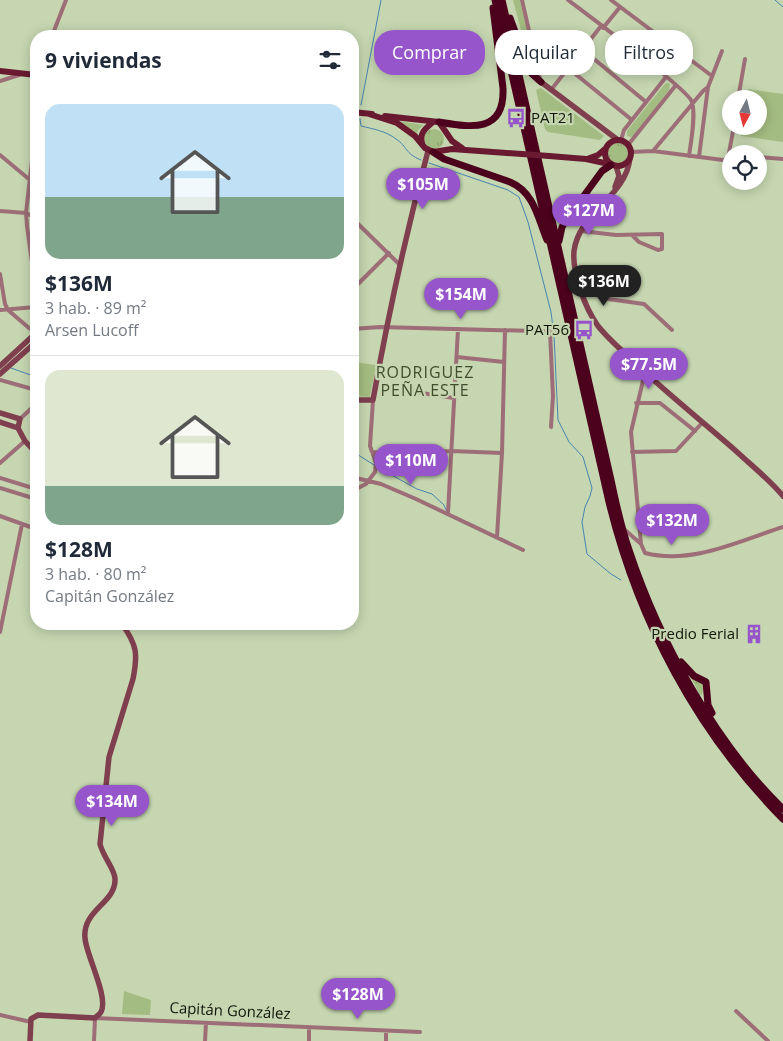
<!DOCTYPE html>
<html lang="es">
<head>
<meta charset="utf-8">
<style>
	body { margin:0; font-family:"Open Sans",sans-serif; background:#f6f6f7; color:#1f2937; height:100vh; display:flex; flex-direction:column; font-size:19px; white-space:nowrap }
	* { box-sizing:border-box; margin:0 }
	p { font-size:16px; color:#747a83 }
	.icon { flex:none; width:28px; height:28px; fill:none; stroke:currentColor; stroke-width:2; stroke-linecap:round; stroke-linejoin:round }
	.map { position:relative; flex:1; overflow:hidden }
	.sheet { position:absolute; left:30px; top:30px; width:329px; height:600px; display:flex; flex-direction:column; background:#fff; border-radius:20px; box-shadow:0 2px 12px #0003 }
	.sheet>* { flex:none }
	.guide { position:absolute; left:374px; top:30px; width:334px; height:45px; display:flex; gap:10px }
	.needle { width:32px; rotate:187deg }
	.controls { position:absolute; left:722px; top:90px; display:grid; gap:10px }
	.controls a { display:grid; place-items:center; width:45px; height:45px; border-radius:50%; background:#fff; box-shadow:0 2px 12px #0003; font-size:25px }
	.price { position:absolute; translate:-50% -42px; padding:0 11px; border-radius:18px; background:#9655ca; color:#fff; font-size:16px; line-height:32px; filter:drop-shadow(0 1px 2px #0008) }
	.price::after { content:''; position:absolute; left:50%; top:30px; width:15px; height:11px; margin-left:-8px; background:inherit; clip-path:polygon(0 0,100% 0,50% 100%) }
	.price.on { background:#222; color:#fff }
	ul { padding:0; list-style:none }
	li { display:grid; align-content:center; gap:10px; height:265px; padding:0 15px }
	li+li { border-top:1px solid #e0e1e3 }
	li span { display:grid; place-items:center; height:155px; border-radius:15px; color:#555 }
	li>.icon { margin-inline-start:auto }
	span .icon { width:90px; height:90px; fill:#fffc; stroke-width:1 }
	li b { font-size:21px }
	h2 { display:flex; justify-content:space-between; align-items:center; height:60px; padding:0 15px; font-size:21px }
	.tag { padding:0 18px; border-radius:20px; background:#fff; box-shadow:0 2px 12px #0003; font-size:18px; line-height:45px }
	.tag.on { background:#9655ca; color:#fff }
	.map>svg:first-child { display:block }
</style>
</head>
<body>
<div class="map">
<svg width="783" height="1041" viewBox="0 0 783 1041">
	<defs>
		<pattern id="grass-tufts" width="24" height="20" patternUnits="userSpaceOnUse" patternTransform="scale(1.25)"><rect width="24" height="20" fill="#a3bc81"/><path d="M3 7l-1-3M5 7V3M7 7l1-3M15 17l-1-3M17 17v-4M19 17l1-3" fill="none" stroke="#8ba16e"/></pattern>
	</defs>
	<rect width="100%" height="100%" fill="#c5d6b0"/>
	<path fill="url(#grass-tufts)" d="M398,121L424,125L419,129L417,134Z
		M424 139a10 10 0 1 1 20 0a10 10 0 1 1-20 0Z
		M608 153a10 10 0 1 1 20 0a10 10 0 1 1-20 0Z
		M691,677L704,683L702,695H700Z"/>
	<path fill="#a3bc81" d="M513,0H520L536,69L537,78L531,68Z
		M679,35L693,45L687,54L673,43Z
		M667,83L670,84L669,90L634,136L631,137L627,136V131L664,85Z
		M541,88L604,136L600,140L548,132L545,129L536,90Z
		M748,89L783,94V142L741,136L743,126H759V99H747Z
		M353,362L376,365L370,397L353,396Z
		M124,991L151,1000L150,1015L122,1014Z"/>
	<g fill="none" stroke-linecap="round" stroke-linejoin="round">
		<path stroke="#4883b1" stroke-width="1" d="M775,0L783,7
			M361,105L381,0
			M360,119L361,126C373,129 386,131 396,139C408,147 404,153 421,160
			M429,163L508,190L519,197L528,222L551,312L553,328
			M554,335L558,420L569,442L583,457L592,488L590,496L585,507L582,522L587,554L611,574L621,580
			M11,368L36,377
			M352,451L374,465
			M377,467L417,489L432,494L444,505L446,510"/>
		<path stroke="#9d6e77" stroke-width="4" d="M522,0L540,79
			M568,0C585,13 689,90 692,102C696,116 691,141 689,156
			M611,0L712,76
			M603,28L620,7
			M52,36L66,0
			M582,49L646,102
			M568,68L632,120
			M0,81L19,75
			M551,90L601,26
			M738,99L745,59
			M36,125L26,213L27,226L36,292
			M621,140L624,130L666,77
			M628,145L676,85
			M653,151L703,91L708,87
			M631,152L653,151L723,160L731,157
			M0,155L30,180
			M699,157L708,87L722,51
			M759,157L783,159
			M728,158L734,126
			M0,211L26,213L36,218
			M352,218L400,265
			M581,231L616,235L662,234V249L658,250L639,242L633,236
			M0,274L5,304L8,310L36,334
			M352,277L359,283
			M580,287L598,291L608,299L644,304L672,330
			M352,290L389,253
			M0,310L36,307
			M352,329L380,327L570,332
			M550,332L553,396L551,427
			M457,357L504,362
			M645,372L631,432L641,544L645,553C692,565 739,541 783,527
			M0,380L36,390
			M408,391L454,398
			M636,403H660L695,431
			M20,419L36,404
			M372,452L406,453L451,451L502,453
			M632,452L676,451L703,422
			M0,463L25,441
			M352,477L381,484L416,499L523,550
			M0,478L36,489
			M0,488L36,499
			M352,491L366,484L375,472L376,463L370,446L373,400
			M448,513L458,329
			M0,516L36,529
			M624,529L641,544
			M497,537L502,453L505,330
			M0,632L22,524
			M736,1011L768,1041
			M0,1015L31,1022
			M94,1041L95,1018L420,1032
			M205,1041L206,1023
			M309,1041V1027
			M386,1041V1031"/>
		<path stroke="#803f4e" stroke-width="5.5" d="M541,82L618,140
			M630,158C626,197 579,212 574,251C572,273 585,308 598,326C609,340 623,351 636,364C668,394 703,422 736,451C752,466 770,480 783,496
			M615,187L619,176L616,166
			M0,366L36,333
			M0,374L36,342
			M352,400H373C388,316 406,233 428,151
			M0,413L20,419L18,428
			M0,422L18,428
			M18,428L25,441L36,453
			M30,1041L31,1019L38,1015L95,1018C97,1016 99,1015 101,1012C109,997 86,955 85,938C82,910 116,903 115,879C115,869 103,857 100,844L109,757L133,679C138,654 137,645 122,624"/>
		<path stroke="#691a31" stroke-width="6" d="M0,71L36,75
			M352,112L372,114
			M369,114L397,123L415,136L425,148L433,152L452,149L522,154
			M385,116L439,122L452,141L462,148
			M605 153a13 13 0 1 1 26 0a13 13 0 1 1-26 0Z
			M422,143C419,133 426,128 433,122
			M549,156L586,159L609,164
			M587,159L598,155L605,149"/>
		<path stroke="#4c011d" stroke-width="7" d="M495,0L609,502C638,621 697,732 783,819
			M502,0L611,480C616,504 621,527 629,550C659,640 714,742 783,809
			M510,18L528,67L532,74L541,82
			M439,122C470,127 505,134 503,88L493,8
			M433,152L444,159L510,182C534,192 538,218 547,240
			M559,241L562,227L567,219L602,171L611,165
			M681,662L694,676L706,682L708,705L712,713"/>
		<path stroke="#691a31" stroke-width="6" d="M522,154L549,156"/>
	</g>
	<defs>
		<symbol id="bus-bare" viewBox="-9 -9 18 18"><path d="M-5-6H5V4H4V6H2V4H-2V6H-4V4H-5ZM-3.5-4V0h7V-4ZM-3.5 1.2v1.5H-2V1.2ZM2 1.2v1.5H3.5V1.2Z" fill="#9655ca" stroke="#c5d6b0" stroke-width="2.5" paint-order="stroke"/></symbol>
		<symbol id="building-bare" viewBox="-9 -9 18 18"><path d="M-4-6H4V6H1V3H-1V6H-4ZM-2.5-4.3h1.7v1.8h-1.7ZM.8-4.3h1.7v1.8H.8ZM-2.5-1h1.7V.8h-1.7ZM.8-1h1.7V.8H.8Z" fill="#9655ca" stroke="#c5d6b0" stroke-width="2.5" paint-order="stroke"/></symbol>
	</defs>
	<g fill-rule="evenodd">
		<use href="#bus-bare" x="502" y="104" width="28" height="28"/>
		<use href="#bus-bare" x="570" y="316" width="28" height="28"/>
		<use href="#building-bare" x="740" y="620" width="28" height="28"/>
	</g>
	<g text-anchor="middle" stroke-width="4.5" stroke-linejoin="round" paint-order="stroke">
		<g font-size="15" fill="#101508" stroke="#c5d6b0" text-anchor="end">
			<text x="531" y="123" text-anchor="start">PAT21</text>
			<text x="569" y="335">PAT56</text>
			<text x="739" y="639">Predio Ferial</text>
		</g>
		<g font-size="15" fill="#101508" stroke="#c5d6b0">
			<text transform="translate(230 1011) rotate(3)" y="5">Capitán González</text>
		</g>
		<g font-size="16" letter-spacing="1" fill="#3f4d2d" stroke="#c5d6b0">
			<text x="425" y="378">RODRIGUEZ<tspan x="425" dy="18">PEÑA ESTE</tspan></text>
		</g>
	</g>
</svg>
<div class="controls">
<a><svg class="needle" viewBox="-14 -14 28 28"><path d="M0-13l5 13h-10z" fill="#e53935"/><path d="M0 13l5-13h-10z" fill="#747a83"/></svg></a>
<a><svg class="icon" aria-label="locate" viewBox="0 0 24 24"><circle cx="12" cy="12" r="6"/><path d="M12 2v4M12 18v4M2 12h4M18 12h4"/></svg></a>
</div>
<b class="price" style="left:423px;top:210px">$105M</b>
<b class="price" style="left:589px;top:236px">$127M</b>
<b class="price on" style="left:604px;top:307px">$136M</b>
<b class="price" style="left:461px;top:320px">$154M</b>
<b class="price" style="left:649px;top:390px">$77.5M</b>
<b class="price" style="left:411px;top:486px">$110M</b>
<b class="price" style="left:672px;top:546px">$132M</b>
<b class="price" style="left:112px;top:827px">$134M</b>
<b class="price" style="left:358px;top:1020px">$128M</b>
<div class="guide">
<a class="tag on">Comprar</a>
<a class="tag">Alquilar</a>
<a class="tag">Filtros</a>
</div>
<section class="sheet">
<h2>9 viviendas<svg class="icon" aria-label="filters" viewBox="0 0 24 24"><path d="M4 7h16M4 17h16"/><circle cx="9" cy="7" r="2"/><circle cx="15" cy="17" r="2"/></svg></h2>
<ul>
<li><span style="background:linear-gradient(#bfe0f5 60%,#7fa58c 0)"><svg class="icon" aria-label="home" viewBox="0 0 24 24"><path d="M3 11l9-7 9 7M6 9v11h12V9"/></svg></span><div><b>$136M</b><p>3 hab. · 89 m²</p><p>Arsen Lucoff</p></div></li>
<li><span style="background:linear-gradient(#dfe7d0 75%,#7fa58c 0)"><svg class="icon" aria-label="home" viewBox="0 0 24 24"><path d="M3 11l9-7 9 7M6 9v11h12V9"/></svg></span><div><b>$128M</b><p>3 hab. · 80 m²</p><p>Capitán González</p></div></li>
</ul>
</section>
</div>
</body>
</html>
